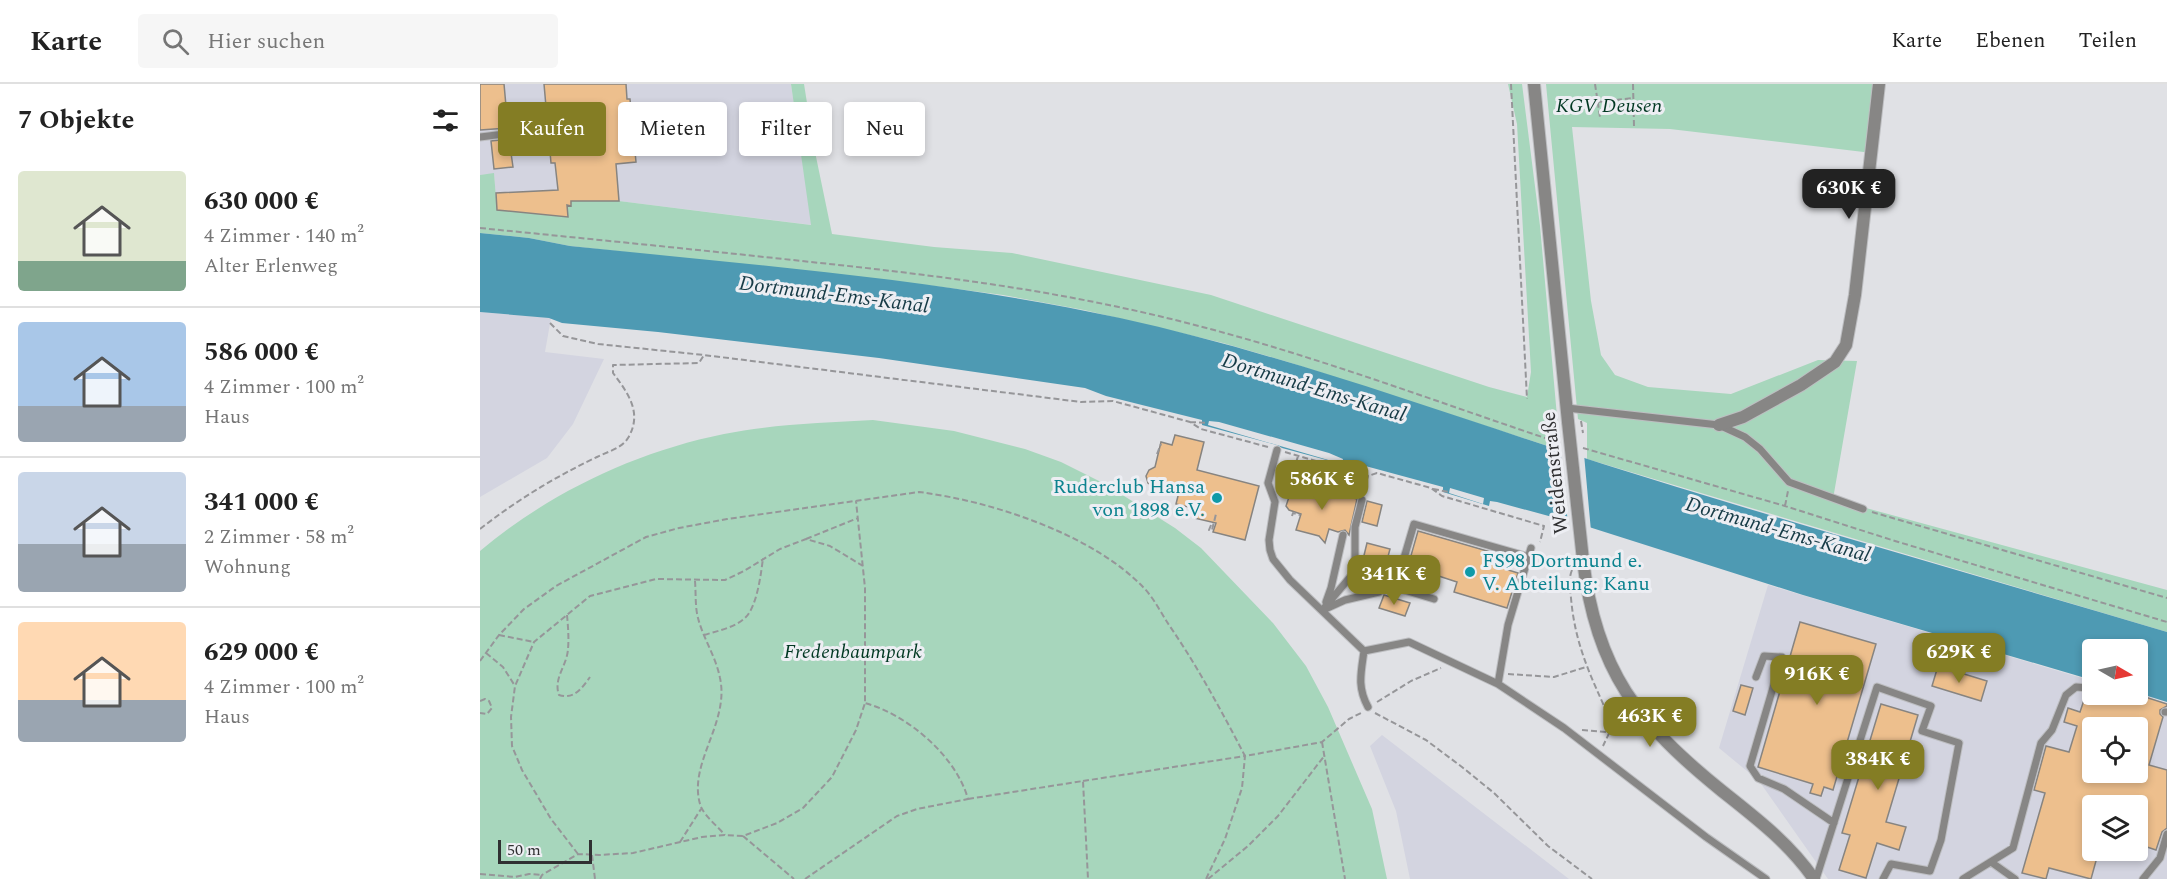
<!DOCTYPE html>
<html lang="de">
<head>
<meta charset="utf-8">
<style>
	body { margin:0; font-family:Spectral,serif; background:#f6f6f6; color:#222; height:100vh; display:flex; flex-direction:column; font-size:22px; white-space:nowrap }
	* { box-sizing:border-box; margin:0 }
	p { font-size:20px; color:#767676 }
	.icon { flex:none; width:33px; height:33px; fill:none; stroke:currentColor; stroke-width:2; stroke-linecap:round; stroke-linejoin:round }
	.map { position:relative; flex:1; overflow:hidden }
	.drawer { display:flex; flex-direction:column; background:#fff; width:480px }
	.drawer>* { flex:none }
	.banner { position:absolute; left:18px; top:18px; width:570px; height:54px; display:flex; gap:12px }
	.needle { width:39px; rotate:99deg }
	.tools { position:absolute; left:1602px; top:555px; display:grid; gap:12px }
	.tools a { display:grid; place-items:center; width:66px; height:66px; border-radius:6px; background:#fff; box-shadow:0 3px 9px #0003; font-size:30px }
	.scale { position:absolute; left:18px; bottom:15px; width:94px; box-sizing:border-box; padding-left:6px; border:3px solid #303032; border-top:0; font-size:16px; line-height:21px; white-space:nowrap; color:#303032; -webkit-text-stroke:4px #edeef3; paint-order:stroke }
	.price { position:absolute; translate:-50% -51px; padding:0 14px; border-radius:12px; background:#847d24; color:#fff; font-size:20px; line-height:39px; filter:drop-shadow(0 2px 3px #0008) }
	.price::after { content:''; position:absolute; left:50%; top:36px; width:18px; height:14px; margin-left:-9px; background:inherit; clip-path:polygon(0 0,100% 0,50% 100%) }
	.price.current { background:#222; color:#fff }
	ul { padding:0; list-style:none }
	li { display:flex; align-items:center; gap:18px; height:150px; padding:0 18px }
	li+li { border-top:2px solid #e0e0e0 }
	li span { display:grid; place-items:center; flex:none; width:168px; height:120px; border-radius:6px; color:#555 }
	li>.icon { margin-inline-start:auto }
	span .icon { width:72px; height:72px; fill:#fffc; stroke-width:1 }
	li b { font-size:26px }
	h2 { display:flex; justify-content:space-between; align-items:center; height:72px; padding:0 18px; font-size:26px }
	.pill { padding:0 21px; border-radius:6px; background:#fff; box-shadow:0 3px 9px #0003; font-size:21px; line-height:54px }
	.pill.current { background:#847d24; color:#fff }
	header { display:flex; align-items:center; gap:36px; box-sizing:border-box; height:84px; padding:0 30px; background:#fff; border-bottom:2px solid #e0e0e0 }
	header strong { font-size:28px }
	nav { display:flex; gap:33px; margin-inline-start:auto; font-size:21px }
	.search { width:420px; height:54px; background:#f6f6f6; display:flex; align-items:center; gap:15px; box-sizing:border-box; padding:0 21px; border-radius:6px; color:#767676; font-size:22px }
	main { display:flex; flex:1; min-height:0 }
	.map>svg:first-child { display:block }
</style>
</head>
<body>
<header>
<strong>Karte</strong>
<div class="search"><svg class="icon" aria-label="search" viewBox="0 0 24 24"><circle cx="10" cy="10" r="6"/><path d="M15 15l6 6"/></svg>Hier suchen</div>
<nav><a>Karte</a><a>Ebenen</a><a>Teilen</a></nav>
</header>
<main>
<section class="drawer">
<h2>7 Objekte<svg class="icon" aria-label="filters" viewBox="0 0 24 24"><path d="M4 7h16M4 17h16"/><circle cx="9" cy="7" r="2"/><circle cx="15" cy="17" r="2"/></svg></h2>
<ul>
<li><span style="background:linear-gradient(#dfe7d0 75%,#7fa58c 0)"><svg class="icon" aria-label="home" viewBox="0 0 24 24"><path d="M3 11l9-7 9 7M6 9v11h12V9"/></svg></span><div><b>630 000 €</b><p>4 Zimmer · 140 m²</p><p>Alter Erlenweg</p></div></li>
<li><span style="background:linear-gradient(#a9c7e8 70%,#9aa5b1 0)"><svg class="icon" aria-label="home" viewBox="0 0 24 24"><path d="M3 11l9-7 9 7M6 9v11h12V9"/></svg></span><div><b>586 000 €</b><p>4 Zimmer · 100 m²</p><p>Haus</p></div></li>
<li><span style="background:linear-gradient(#c9d6e8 60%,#9aa5b1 0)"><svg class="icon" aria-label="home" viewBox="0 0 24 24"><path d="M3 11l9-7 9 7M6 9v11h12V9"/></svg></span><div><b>341 000 €</b><p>2 Zimmer · 58 m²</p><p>Wohnung</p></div></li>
<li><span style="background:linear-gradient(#ffd9b3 65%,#9aa5b1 0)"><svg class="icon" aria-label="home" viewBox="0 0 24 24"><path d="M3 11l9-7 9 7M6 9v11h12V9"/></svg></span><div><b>629 000 €</b><p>4 Zimmer · 100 m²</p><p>Haus</p></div></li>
</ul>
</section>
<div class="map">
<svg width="1687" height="795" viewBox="0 0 1687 795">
	<rect width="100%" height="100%" fill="#e0e1e5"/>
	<path fill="#d3d4e0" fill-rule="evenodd" d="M0,0H311L332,141L139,117H91L88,133L17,126L14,90L0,91Z
		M0,228L71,234L65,268L124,275L93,340L67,374L0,413Z
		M1288,501L1612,597V610L1657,611L1687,619V795H1348L1279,697L1239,664ZM1612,644H1658V688H1612ZM1612,722H1658V766H1612Z
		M902,651L1089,795H930L916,727L890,662Z"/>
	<path fill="#a7d6bc" d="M311,0H324L334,63L352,150L454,163L532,169L731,211L1009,303L1047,313L1051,288L1037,40L1028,0H1042L1060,142L1080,366L808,278L743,259L604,226L523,211L454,202L90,162L49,154L0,149V91L14,89L17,126L88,133L87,121L91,122V117H139L331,141Z
		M1066,0H1399L1392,69L1190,45L1092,43L1111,217L1121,271L1135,291L1168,303L1251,310L1338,276L1377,277L1353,415L1687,506V548L1107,375V339L1098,335Z
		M393,336L474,347L545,365L581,378L625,400L695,444L721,464L793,539L826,582L848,623L892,725L907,795H0V467C69,409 155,368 244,350C293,340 343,339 393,336Z"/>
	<path fill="#4e9ab3" d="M0,149L49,154L90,162C274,181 459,195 640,234C804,270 963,329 1123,380C1310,439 1499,492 1687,548V618L1658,609V566H1612V596L1323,511L1109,443L1017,418L1010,417L1009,422L963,408V403L878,380L876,384L802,364L797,361L722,341V336L626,312L605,304L399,274L178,248L82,239L69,234L0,228Z"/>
	<path fill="#e0e1e5" d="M729,337L739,338L849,369L863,375L862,380L728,341Z
		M1080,363L1104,370L1111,447L1088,440Z
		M970,404L1004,414L1003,420L969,409Z"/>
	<path fill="#edbf8d" stroke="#878480" stroke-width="1.5" fill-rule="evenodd" d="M0,0H24L28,44L0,46Z
		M64,0H146L147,15H150L156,78L136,80L139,117H91V122L87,121L88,133L17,126L16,109L78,106L75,79H71Z
		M29,55L33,83L14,85L11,57Z
		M695,351L724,358L717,386L779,402L765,456L733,448L736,439L714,434L717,425L696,420L699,408L674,403L668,399L666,392L669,386L675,383L681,358L692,361Z
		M819,398L877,415L869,451L865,446L858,448L849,445L845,459L839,452L816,446L821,430L809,426L806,422L809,413L814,411Z
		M887,417L902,421L897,442L882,438Z
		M938,447L1028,473L1025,485L1038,489L1027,524L974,508L977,498L928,482Z
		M887,459L910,465L901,499L896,503L880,507L876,506L878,496Z
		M904,511L930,519L925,532L899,524Z
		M1320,538L1396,560L1353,706L1344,703L1341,712L1330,709L1333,700L1278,683Z
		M1458,582L1507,597L1501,617L1452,602Z
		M1261,601L1273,604L1265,631L1253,627Z
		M1606,610H1656L1687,620V622L1680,626V630L1683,633L1669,681L1687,686V744L1682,748L1676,766L1658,760V722H1612V766H1619L1611,795L1569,784L1566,795L1542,789L1565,709L1554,706L1566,662L1589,668L1597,642L1584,638L1588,624L1600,628ZM1612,644H1658V688H1612Z
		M1401,620L1438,631L1406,738L1426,743L1419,766L1397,759L1386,794L1359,786L1370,751L1362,749Z"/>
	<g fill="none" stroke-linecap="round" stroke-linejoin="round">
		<defs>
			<path id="service" d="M0,53L41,48
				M1087,324L1239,341L1265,353L1280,365L1309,398L1383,425
				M797,366L788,399L795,418L789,456L790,466L793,475L810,496L884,567L929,558L1018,600L1084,644L1226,753L1286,795
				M908,501L954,515
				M846,518L851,504L863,451
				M845,523L871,492L875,475V443L882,416
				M843,526L865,516L899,508L919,491L934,440L1049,473
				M884,567C881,589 877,603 888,623
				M1276,593L1284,572L1302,573L1270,682L1278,694L1304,705L1354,739
				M1018,600L1028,541L1051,464
				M1685,628H1687
				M1511,778L1535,795
				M1336,795L1397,603L1451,622L1442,647L1479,659L1461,756L1450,787L1411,780L1403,795
				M1483,795L1533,764L1561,659L1572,646L1586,611L1596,603L1608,604
				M1663,795L1680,774L1687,750"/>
			<path id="minor" d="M1239,341L1263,333L1321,301L1355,278L1366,261L1375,211L1399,0"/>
			<path id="tertiary" d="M1054,0L1088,338
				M1103,476C1116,587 1158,639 1242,707C1276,734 1309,759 1334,795"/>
		</defs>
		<use href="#service" stroke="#bdbec1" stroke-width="9"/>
		<use href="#minor" stroke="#bdbec1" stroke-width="14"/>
		<use href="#tertiary" stroke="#bdbec1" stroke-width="14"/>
		<path stroke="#969699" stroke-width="2" stroke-dasharray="6 3" stroke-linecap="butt" d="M1031,0L1047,315
			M1115,0L1120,33
			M1153,0L1154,42
			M1118,18L1153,14
			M0,144C110,155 221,166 331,178C445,190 558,204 670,230C810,262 942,313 1077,358
			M70,239L83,252L118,260L224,271L601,318L633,317L710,338L721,345L788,363
			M1101,337L1103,349
			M710,338L728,339
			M1103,364L1305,422L1415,457L1687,538
			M805,368L888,392L897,389L951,404L962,412L1064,442L1060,458
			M677,370L681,360
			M862,378L877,382L888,392L884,406
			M953,405L969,408
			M801,409L812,392L818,372
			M1305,422L1308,407
			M1392,428L1687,514
			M812,432L813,429L820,431
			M731,441L729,446H732L736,430
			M0,445C37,416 75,393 117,373C127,368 142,364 148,354C163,329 148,309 133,289V281L219,279L224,271
			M326,455L378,434
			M1114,475L1126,474
			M1026,481L1027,482L1029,476
			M1092,486C1088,496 1090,504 1091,514C1095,561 1111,593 1130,635L1132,643L1123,662
			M215,497C216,509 215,523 218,534C223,554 236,573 240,594C250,640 206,681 221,723C225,732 238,743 245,751
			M87,531C88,542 89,554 88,565C87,582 73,594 79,611C94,616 102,604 110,593
			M19,551L54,558
			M224,551C237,547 254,544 265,534C277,523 281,490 283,474
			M6,569L23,583L35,602
			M0,577L19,551L44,525L76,502L166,453L199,444L247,435L439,408C511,417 612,450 663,503C674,514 681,529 689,541C718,583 742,628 765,672L842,658L869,635L881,629
			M1028,590L1074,593L1106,583
			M0,617L5,615L9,617L12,624L7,630L0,629
			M897,618L931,597L961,584
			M895,629L946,656L982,683L1014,709L1068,762L1112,795
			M1102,646L1127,648L1130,644
			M842,658L865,795
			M603,697L765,672L762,704L745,755L726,795
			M488,715L603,697L608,795
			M263,752L314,795
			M200,758L221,725
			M98,770L71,735L42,686L32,662L31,633L35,602L54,558L110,512L176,495L245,496L264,487L300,465L326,455L350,462L383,482
			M112,771L115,795
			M0,790L35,793L49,790L62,791
			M60,795L62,791L98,770L119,771L153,769L222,753L245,751L263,752L297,739L323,724L352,693L376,646L385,619V504L376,417
			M325,795L417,732L437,725L488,715C476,672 428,631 385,619
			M728,795L768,762L798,732L845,671"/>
		<use href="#service" stroke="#878685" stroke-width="7"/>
		<use href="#minor" stroke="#878685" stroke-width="12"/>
		<use href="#tertiary" stroke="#878685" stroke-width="12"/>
		<defs>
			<path id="tertiary-bridge" d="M1088,338L1103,476"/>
		</defs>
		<use href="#tertiary-bridge" stroke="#bdbec1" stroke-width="14" stroke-linecap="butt"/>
		<use href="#tertiary-bridge" stroke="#878685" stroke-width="12"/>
	</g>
	<g fill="#0f9aa8" stroke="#edeef3" stroke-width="2">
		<circle cx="737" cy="414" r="6"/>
		<circle cx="990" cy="488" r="6"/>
	</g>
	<g text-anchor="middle" stroke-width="6" stroke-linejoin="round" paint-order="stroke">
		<g font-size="20" font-style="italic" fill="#013822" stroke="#edeef3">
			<text x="1129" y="28">KGV Deusen</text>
			<text x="373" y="574">Fredenbaumpark</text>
		</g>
		<g font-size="20" fill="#303032" stroke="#edeef3">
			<text transform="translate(1074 389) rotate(-96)" y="7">Weidenstraße</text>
		</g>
		<g font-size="20" fill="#0d838f" stroke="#edeef3" text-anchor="end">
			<text x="725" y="409">Ruderclub Hansa<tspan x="725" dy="23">von 1898 e.V.</tspan></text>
			<text x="1002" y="483" text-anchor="start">FS98 Dortmund e.<tspan x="1002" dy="23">V. Abteilung: Kanu</tspan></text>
		</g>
		<g font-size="21" font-style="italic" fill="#173b46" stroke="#edeef3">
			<text transform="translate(354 210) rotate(7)" y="7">Dortmund-Ems-Kanal</text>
			<text transform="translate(834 303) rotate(17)" y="7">Dortmund-Ems-Kanal</text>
			<text transform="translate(1298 445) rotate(16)" y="7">Dortmund-Ems-Kanal</text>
		</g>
	</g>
</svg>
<div class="tools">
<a><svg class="needle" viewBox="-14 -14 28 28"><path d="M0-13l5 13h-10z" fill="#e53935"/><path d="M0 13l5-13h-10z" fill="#767676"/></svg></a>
<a><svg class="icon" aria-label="locate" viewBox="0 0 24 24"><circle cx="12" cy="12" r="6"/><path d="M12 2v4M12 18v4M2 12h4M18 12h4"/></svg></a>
<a><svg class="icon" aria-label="layers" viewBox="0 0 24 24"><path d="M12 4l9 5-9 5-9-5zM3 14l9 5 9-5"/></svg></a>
</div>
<div class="scale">50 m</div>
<b class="price current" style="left:1369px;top:136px">630K €</b>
<b class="price" style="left:842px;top:427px">586K €</b>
<b class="price" style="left:914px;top:522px">341K €</b>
<b class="price" style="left:1479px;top:600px">629K €</b>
<b class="price" style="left:1337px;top:622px">916K €</b>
<b class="price" style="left:1170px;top:664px">463K €</b>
<b class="price" style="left:1398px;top:707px">384K €</b>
<div class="banner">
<a class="pill current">Kaufen</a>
<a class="pill">Mieten</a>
<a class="pill">Filter</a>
<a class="pill">Neu</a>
</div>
</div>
</main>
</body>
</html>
